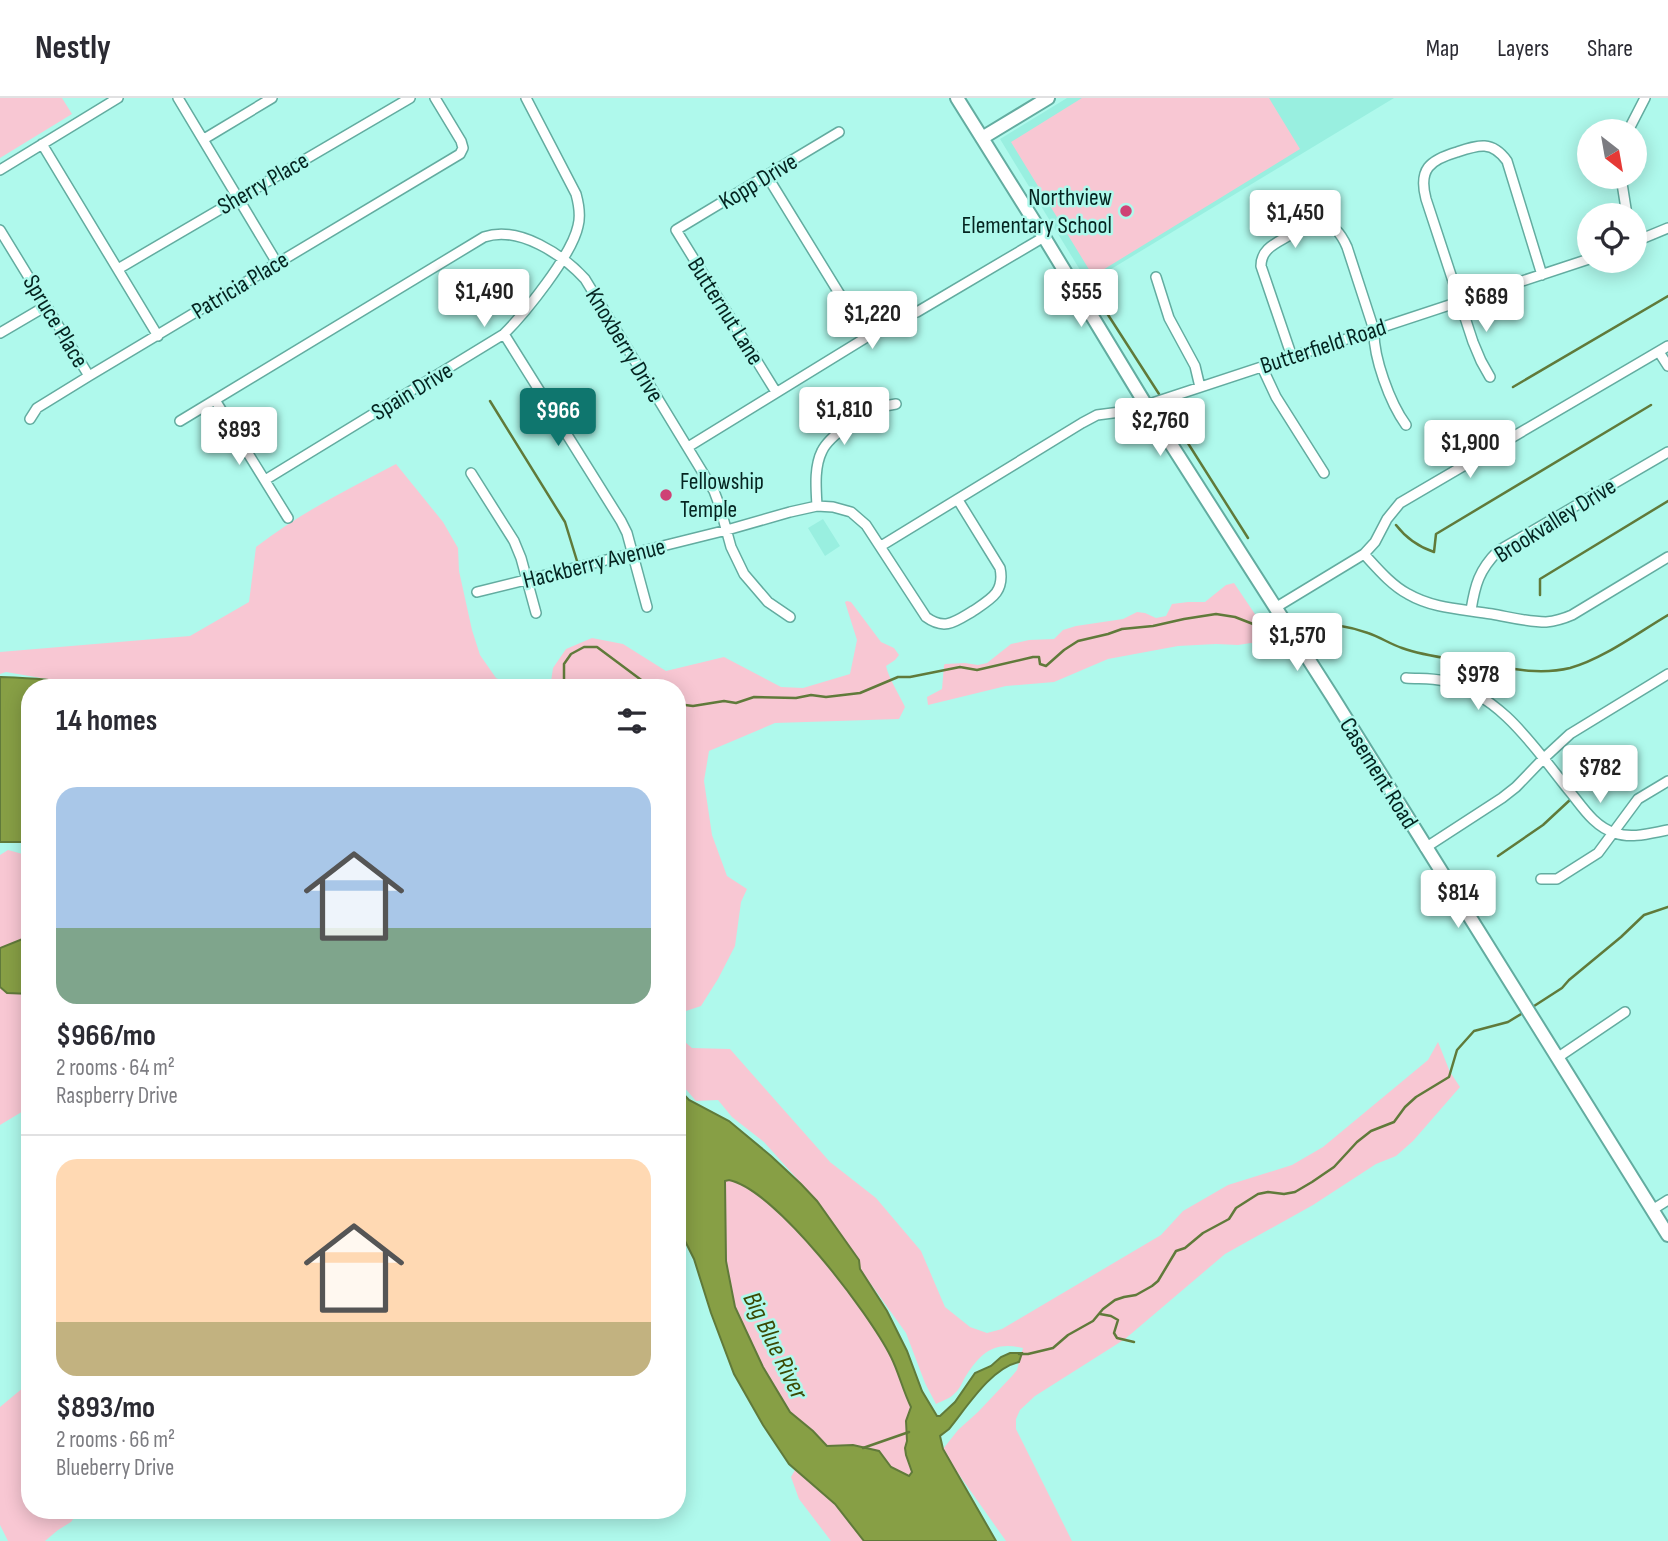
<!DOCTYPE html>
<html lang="en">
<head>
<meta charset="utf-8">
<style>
	body { margin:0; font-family:"Sofia Sans Condensed",sans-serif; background:#f2f2f3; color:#2b2b33; height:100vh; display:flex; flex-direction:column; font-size:26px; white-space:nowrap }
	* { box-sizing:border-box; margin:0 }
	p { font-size:23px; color:#7c7c81 }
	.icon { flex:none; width:38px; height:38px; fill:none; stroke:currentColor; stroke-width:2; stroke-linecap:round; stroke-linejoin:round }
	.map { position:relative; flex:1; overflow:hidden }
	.drawer { position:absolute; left:21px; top:581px; width:665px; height:840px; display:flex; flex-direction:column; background:#fff; border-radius:28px; box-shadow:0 4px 18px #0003 }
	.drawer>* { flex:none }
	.needle { width:46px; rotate:149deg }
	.controls { position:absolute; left:1577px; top:21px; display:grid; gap:14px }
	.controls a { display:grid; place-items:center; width:70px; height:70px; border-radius:50%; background:#fff; box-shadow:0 4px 18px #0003; font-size:35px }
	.price { position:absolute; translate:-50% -60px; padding:0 16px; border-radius:7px; background:#fff; color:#222; font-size:23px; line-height:46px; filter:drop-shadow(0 2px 4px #0008) }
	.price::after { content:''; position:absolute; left:50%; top:42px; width:21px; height:16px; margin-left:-10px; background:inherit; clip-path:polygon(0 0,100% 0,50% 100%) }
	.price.selected { background:#0f766e; color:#fff }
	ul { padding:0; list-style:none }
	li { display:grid; align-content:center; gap:14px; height:371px; padding:0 35px }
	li+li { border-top:2px solid #e1e1e2 }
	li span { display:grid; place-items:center; height:217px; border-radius:21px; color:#555 }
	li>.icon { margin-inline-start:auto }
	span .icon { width:126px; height:126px; fill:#fffc; stroke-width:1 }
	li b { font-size:30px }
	h2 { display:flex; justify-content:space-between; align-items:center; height:84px; padding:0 35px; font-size:30px }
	header { display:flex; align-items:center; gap:42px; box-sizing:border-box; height:98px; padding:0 35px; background:#fff; border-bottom:2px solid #e1e1e2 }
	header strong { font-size:33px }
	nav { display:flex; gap:38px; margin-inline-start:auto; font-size:24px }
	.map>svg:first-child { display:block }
</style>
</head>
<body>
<header>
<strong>Nestly</strong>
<nav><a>Map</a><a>Layers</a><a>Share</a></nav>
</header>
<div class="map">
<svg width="1668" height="1443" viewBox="0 0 1668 1443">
	<rect width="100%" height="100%" fill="#aff9ec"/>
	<path fill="#99efe0" d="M1067,0H1394L1088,185L1000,41Z
		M823,421L840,448L825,458L808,430Z"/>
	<path fill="#f8c7d3" d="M0,0H62L72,16L0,60Z
		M1082,0H1269L1300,51L1093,178L1011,44Z
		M396,366L443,424L458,450L459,473L472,532L480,557L496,580L517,590H99L6,574L0,576V554L190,538L249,504L256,449C300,415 348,391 396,366Z
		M1234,485L1265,531L1273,548L1251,545L1238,547L1216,546L1178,548L1108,561L1054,584L1006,588L928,607L927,599L942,591L944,567L945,566L965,565L978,567L987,565L1011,546L1029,542L1054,541L1063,532L1076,528L1123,521L1137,514L1145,515L1156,520L1166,518L1172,506L1188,504H1205L1226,487Z
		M847,503L851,504L881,544L894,550L899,557L895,562L886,568C889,581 899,596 905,609L899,621L775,625L709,653L704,683L712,737L727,778L747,791L741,804L735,848L718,881L701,908L677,916V590H550L553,570L566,551L592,540L623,546L666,573L724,559L781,589L803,590L850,576L857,542L845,504Z
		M8,752L30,758V838L0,850V757Z
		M0,889L7,895L30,896V1009L0,1027Z
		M677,937L692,950L730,951L830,1064L876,1100L921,1153L945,1209L970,1229L987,1235L1002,1231L1161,1137L1183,1113L1228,1087L1292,1067L1323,1049L1428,962L1438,944L1450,974L1460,989L1413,1043L1396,1058L1376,1066L1313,1107L1225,1156L1125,1241L1035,1298L1020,1312L1016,1321V1331L1072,1443H1006L955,1371L943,1351L958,1332L978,1314L1012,1278L1017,1272L1023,1250C992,1243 980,1256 964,1281C962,1285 959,1292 955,1295C951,1300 942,1303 936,1306L925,1285L906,1235L860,1171L859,1162L817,1103L764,1044L732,1019L718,1002L696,1003L677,981Z
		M729,1082C776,1092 869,1215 891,1259C899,1275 903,1293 911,1309L906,1323L907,1343L905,1350L906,1357L912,1374L909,1378L891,1369L879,1353L853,1347L827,1348L813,1333L790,1314L763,1269L735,1209L726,1163L725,1083Z
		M30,1284V1412H80L71,1424L58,1432L45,1443H8L0,1427V1309Z
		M795,1372L835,1406L864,1443H831L799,1401L791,1379Z"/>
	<path fill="#879f45" stroke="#607a3a" stroke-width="2" fill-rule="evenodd" d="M0,579C29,580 60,581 88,590H30V744H0Z
		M30,838V896L7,895L0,889V850Z
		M677,989L689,1002L729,1023L771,1058L801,1086L817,1103L859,1162L860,1171L887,1213L907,1253L922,1293L937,1318H940L955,1304L975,1275L991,1268L1001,1259L1010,1255H1022L1019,1264C991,1270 967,1309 949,1331L940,1338L943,1351L996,1443H864L835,1406L789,1366L763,1327L734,1276L711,1215L694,1161L677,1127ZM729,1082C776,1092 869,1215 891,1259C899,1275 903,1293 911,1309L906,1323L907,1343L905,1350L906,1357L912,1374L909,1378L891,1369L879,1353L853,1347L827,1348L813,1333L790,1314L763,1269L735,1209L726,1163L725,1083Z"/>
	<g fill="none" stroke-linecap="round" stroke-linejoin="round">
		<path stroke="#607a3a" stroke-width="2.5" d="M1094,195L1159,296
			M1513,289L1668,198
			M490,303L565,424L577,463
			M1166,307L1172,320L1248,440
			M1396,427C1406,440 1419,449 1434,454L1436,436L1651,307
			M1540,497V481L1668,403
			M1289,525C1316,524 1343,526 1368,535C1380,539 1390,546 1402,550C1424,558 1447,560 1470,564C1502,569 1537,578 1570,570C1603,561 1639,534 1668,517
			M564,590V566L571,556L584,549H597L652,590
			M677,606L693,608L724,603L736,605L754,599L796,600L811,597L826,599L860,595L898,579H910L960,569L977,572L1033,559H1039L1040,566L1046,568L1064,552L1078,543L1108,536L1122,531L1153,528L1184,521L1216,516L1235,519L1253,526H1279
			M1498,758L1543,727L1571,701
			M1531,910L1562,890L1569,882L1621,839L1644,817L1668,809
			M1100,1216L1111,1218L1118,1222L1114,1235L1117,1240L1134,1244
			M1019,1256H1028L1053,1250L1068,1237L1093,1223L1103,1211L1115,1202L1124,1199L1136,1197L1152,1188L1158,1183L1176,1153L1185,1150L1203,1135L1229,1121L1236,1110L1258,1096L1268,1094L1284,1096L1295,1094L1312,1084L1334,1069L1357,1044L1371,1033L1394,1024L1405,1009L1416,999L1449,979L1457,952L1474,933L1508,924L1526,913
			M863,1350L909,1334"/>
		<defs>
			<path id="street" d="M178,0L277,165
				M1628,33L1645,0
				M204,41L272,0
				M42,46L158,238
				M0,72L118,0
				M767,78L866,239
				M1621,79L1627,117
				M0,132L89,278
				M1634,144L1668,130
				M118,171L410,0
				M1156,179L1169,220L1195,268L1200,289
				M0,235L46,208
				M504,236L621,423L627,435L647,509
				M1659,254L1668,268
				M1292,259L1261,168C1261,150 1277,145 1290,137C1316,122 1333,117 1347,149L1374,232C1373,259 1390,305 1406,327
				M1262,269L1276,299L1324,375
				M1490,279L1481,263L1473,244L1426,101C1418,71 1430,62 1457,54C1478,47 1492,42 1507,63L1542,177
				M776,294L676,132L839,34
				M215,302L288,420
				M30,321L37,310L89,278L460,56L463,50L461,43L435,0
				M180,323L484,139C519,127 563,157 585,181L714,393L720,409L731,449L744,476L768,504L790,519
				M688,349L893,223L917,214L1044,139
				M471,375L514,443L521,460L536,515
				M265,382L504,236C525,215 572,157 578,128C581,117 579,107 576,96L526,0
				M817,408C816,390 814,369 822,353C829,338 864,314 879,309C884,308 890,307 896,306
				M881,448L1082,325L1097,317L1128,313L1589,161
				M1364,456C1377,470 1391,487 1408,496C1434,511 1463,511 1492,516C1509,519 1528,524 1546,524C1556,523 1563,521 1572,517L1668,459
				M477,494L727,432L790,414L817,408L833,409L851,414L866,427L926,519C945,533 956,523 973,513C991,501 1005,494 1000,470L958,402
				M1275,510L1364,456L1375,444L1387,421L1400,405L1668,248
				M1471,512C1475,487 1479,472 1498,453L1668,354
				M1406,580C1419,581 1432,580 1444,583C1502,597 1536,652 1571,695C1583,710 1595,729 1615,735C1632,741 1651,735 1668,732
				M1425,750L1502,700L1516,689L1543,661L1570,636L1668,576
				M1541,781H1557L1598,755L1638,701L1668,683
				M1557,960L1625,914
				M1652,1112L1668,1102"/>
			<path id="secondary" d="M957,0L1044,139L1146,307L1332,598L1668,1137
				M982,40L1048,0"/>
		</defs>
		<use href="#street" stroke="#63aca0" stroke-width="12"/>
		<use href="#secondary" stroke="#63aca0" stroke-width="16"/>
		<use href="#street" stroke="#fff" stroke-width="9"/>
		<use href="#secondary" stroke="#fff" stroke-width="12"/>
	</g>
	<g fill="#ce4275" stroke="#aff9ec" stroke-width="2.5">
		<circle cx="1126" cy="113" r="7"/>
		<circle cx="666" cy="397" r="7"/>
	</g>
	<g text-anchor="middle" stroke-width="5" stroke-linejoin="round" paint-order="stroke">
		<g font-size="24" fill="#042420" stroke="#aff9ec">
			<text transform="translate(758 83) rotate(-31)" y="8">Kopp Drive</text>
			<text transform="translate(263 85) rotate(-30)" y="8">Sherry Place</text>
			<text transform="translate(240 187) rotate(-31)" y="8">Patricia Place</text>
			<text transform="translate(726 213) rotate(58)" y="8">Butternut Lane</text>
			<text transform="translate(56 223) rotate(59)" y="8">Spruce Place</text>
			<text transform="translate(625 247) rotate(59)" y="8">Knoxberry Drive</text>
			<text transform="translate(1323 248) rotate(-18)" y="8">Butterfield Road</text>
			<text transform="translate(412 293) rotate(-31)" y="8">Spain Drive</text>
			<text transform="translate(1555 422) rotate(-32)" y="8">Brookvalley Drive</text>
			<text transform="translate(594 465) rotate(-14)" y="8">Hackberry Avenue</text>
			<text transform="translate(1379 675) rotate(58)" y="8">Casement Road</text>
		</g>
		<g font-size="24" fill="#042420" stroke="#aff9ec" text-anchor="end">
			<text x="1112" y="107">Northview<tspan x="1112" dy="28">Elementary School</tspan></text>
			<text x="680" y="391" text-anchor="start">Fellowship<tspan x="680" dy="28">Temple</tspan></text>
		</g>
		<g font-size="26" font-style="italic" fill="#3b4a05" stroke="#aff9ec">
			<text transform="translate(776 1247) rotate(64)" y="9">Big Blue River</text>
		</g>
	</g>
</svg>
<div class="controls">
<a><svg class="needle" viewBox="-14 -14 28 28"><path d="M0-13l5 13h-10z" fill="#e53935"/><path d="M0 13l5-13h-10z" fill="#7c7c81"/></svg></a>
<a><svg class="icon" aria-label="locate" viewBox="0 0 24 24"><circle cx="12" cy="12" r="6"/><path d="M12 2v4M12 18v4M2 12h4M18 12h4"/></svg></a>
</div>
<b class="price" style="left:1295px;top:152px">$1,450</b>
<b class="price" style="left:484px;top:231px">$1,490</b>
<b class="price" style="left:1081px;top:231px">$555</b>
<b class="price" style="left:1486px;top:236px">$689</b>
<b class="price" style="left:872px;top:253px">$1,220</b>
<b class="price" style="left:844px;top:349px">$1,810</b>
<b class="price selected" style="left:558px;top:350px">$966</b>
<b class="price" style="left:1160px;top:360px">$2,760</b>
<b class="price" style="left:239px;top:369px">$893</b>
<b class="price" style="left:1470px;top:382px">$1,900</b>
<b class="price" style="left:1297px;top:575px">$1,570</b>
<b class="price" style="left:1478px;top:614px">$978</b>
<b class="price" style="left:1600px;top:707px">$782</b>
<b class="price" style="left:1458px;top:832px">$814</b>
<section class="drawer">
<h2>14 homes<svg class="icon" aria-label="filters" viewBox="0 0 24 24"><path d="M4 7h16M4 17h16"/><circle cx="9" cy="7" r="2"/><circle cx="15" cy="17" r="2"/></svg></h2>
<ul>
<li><span style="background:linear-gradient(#a9c7e8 65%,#7fa58c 0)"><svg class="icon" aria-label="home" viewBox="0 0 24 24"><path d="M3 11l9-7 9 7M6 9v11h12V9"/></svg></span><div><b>$966/mo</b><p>2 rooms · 64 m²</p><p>Raspberry Drive</p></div></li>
<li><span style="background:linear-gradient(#ffd9b3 75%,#c2b280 0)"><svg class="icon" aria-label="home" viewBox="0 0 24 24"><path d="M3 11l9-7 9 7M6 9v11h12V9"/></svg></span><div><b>$893/mo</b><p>2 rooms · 66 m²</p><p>Blueberry Drive</p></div></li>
</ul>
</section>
</div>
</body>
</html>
